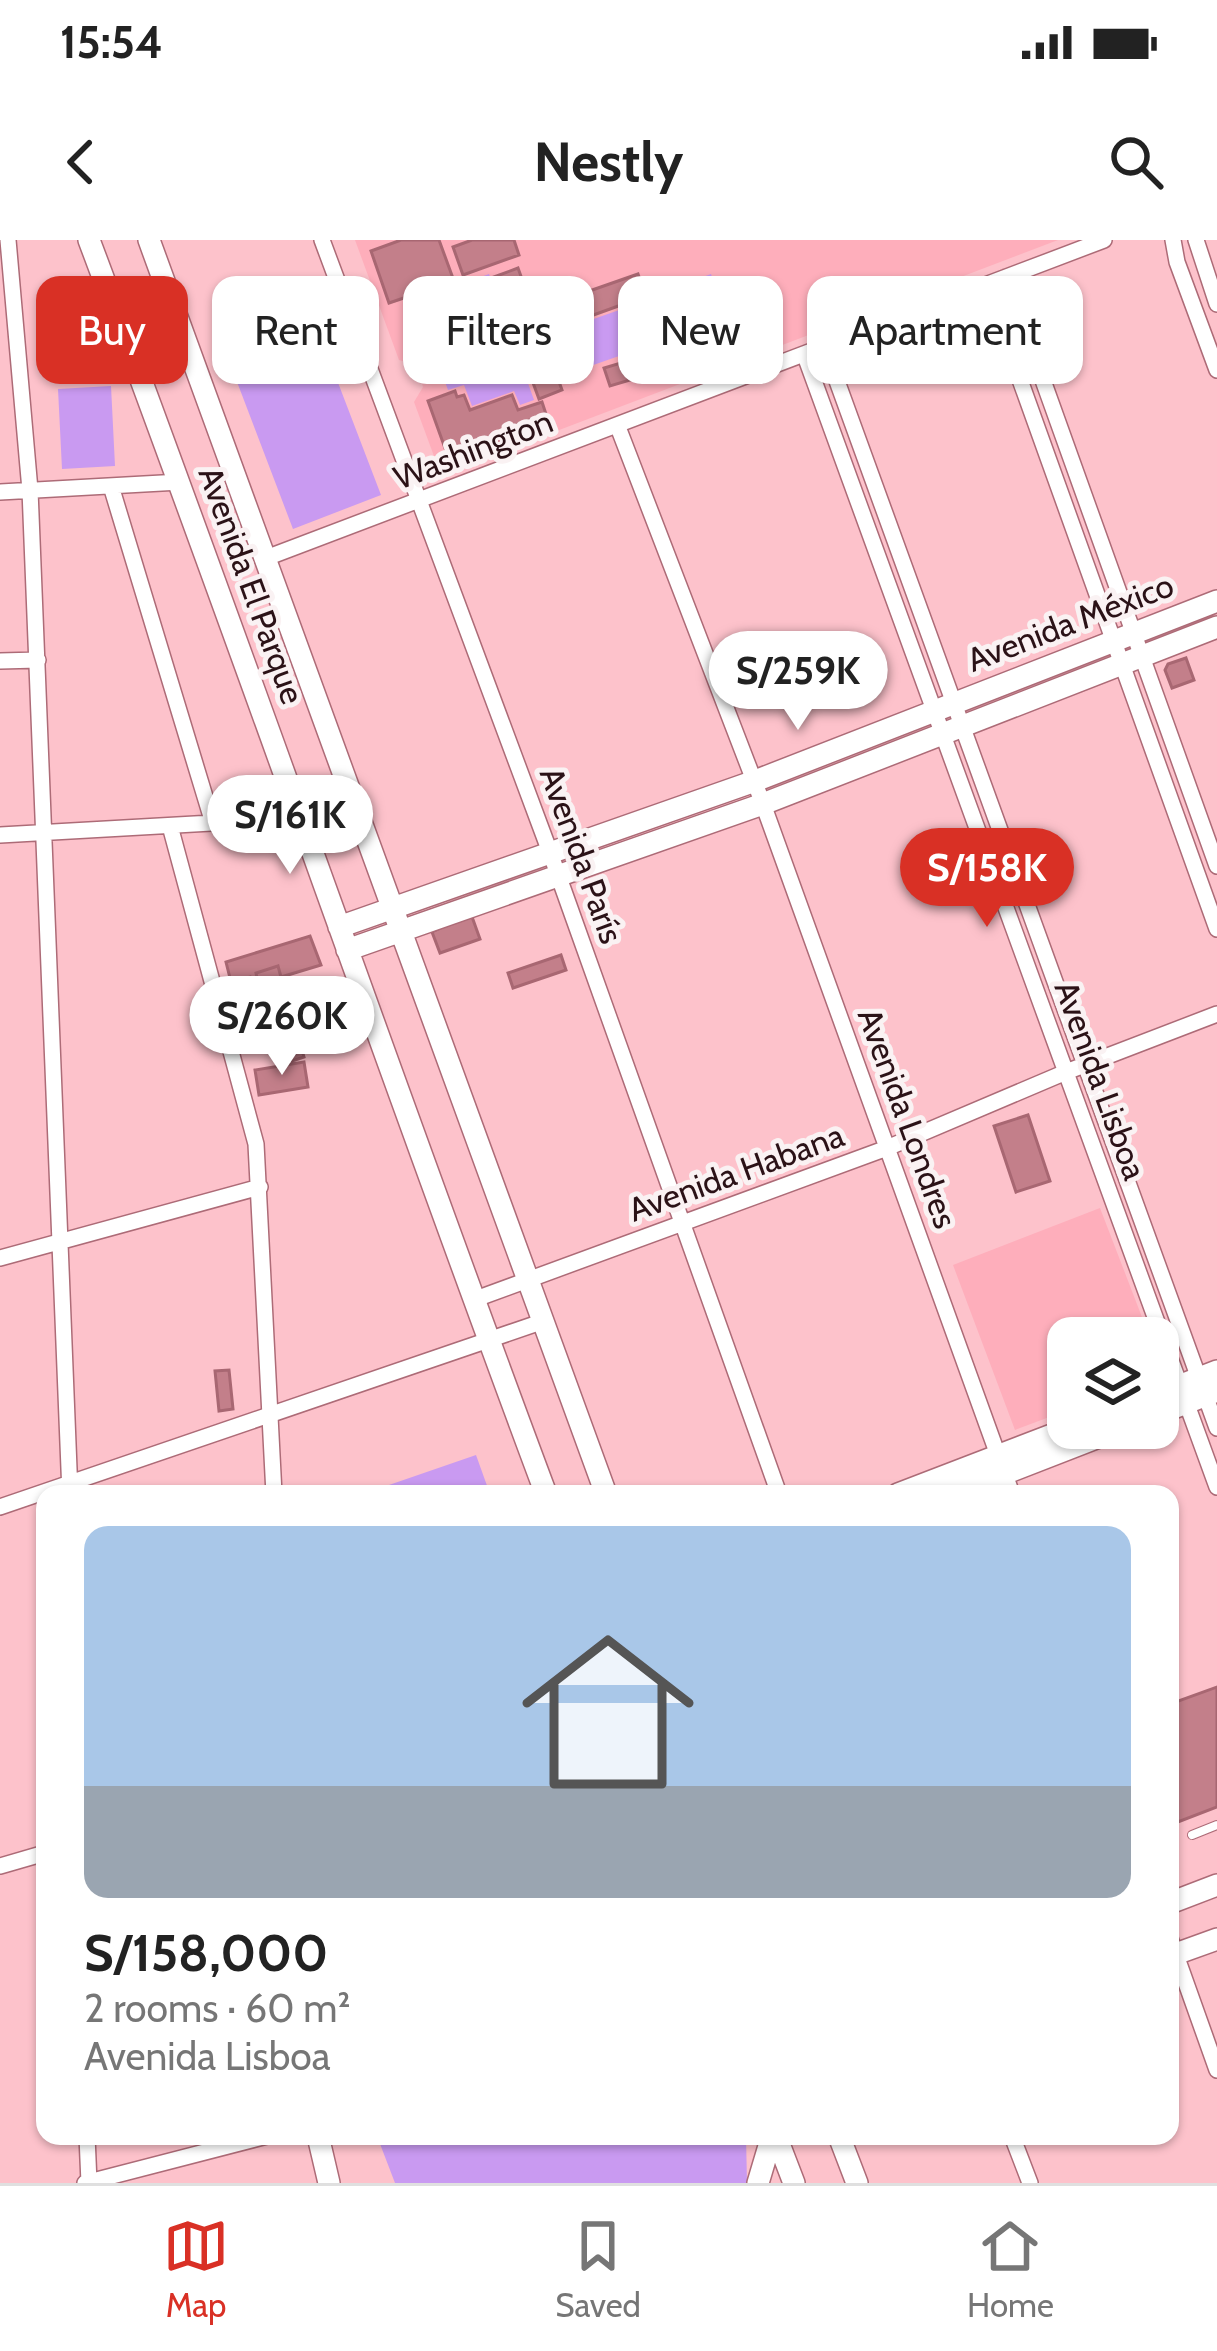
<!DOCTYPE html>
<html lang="en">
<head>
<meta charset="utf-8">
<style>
	body { margin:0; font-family:Cabin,sans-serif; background:#f6f6f6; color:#222; height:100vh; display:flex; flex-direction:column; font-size:45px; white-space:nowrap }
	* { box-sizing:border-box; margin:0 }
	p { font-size:39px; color:#767676 }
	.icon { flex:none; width:66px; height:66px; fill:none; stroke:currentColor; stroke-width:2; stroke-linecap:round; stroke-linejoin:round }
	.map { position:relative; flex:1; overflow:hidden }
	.sheet { position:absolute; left:36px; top:1245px; width:1143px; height:660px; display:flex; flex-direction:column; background:#fff; border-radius:24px; box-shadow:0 3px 9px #0004 }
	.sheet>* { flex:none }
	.guide { position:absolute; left:36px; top:36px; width:1146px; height:108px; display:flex; gap:24px }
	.controls { position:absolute; left:1047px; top:1077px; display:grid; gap:24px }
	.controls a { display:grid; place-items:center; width:132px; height:132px; border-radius:24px; background:#fff; box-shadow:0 3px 9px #0004; font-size:60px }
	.price { position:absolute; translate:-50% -102px; padding:0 27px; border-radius:42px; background:#fff; color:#222; font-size:39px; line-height:78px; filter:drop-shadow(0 3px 6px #0008) }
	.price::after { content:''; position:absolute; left:50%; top:72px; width:36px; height:27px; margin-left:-18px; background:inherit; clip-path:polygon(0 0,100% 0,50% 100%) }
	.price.active { background:#d93025; color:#fff }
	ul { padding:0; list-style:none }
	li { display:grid; align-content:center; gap:24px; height:636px; padding:0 48px }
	li span { display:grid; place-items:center; height:372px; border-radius:24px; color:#555 }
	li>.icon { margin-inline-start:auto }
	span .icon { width:216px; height:216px; fill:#fffc; stroke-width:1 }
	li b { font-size:51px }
	.tag { padding:0 42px; border-radius:24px; background:#fff; box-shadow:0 3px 9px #0004; font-size:42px; line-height:108px }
	.tag.active { background:#d93025; color:#fff }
	.status { display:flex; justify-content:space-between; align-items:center; height:84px; padding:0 60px; background:#fff; direction:ltr }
	.status svg { height:33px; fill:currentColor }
	header { display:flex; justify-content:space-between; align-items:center; height:156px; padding:0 48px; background:#fff; font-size:54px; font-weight:700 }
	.menu { display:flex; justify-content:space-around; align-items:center; height:168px; border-top:3px solid #e0e0e0; background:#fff; font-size:33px; color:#767676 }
	.menu a { display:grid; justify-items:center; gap:6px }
	.menu .active { color:#d93025 }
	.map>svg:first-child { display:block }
</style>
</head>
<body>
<div class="status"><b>15:54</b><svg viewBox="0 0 49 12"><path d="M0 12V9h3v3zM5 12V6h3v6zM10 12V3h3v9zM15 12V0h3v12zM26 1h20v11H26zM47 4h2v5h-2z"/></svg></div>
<header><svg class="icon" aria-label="back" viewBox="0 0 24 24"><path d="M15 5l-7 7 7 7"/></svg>Nestly<svg class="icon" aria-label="search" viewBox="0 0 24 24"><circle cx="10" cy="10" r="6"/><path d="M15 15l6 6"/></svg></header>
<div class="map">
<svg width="1217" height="1943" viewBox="0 0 1217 1943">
	<rect width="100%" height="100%" fill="#fdc2cb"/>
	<path fill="#feaebb" d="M355,0H1058L441,235L414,162L423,147L416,125L399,120Z
		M1100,968L1150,1098H1068V1170L1015,1190L953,1025Z"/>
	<path fill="#c99af1" d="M489,34L534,160L520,165L514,151L472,166L464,145L448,150L416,61Z
		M711,34L733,95L695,109L673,48Z
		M306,59L381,255L293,289L218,92Z
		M625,68L639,109L579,130L565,89Z
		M111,146L115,226L62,229L58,149Z
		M476,1215L490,1254H392L389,1245Z
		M377,1896H746L747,1943H395Z"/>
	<path fill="#c37f8a" stroke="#a86772" stroke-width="3" d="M401,0H439L454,41L389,63L371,11Z
		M472,0H514L519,15L463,35L453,7Z
		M518,28L562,150L539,159L494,37Z
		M638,34L646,56L563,86L555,63Z
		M624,122L630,140L610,146L604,128Z
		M455,151L457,157L464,155L470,170L512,155L518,170L542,162L546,174L502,190L506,202L450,222L428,161Z
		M1186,418L1194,440L1172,448L1165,430L1168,424Z
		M471,674L480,699L440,713L432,692Z
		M310,696L321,725L281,737L278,726L256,733L258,743L252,745L250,737L231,742L226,722Z
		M561,715L566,730L513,748L508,733Z
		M278,726L286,757L270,761L273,773L260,777L255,755L260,754L256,733Z
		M250,737L265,796L246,801L231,742Z
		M293,779L304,817L292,821L281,782Z
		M304,822L308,847L259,855L255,830Z
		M1028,875L1050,941L1016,952L994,886Z
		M229,1130L233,1169L219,1171L215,1131Z
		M1217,1447V1567L1170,1585V1464Z"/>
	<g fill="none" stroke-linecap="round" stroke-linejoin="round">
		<defs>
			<path id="lane" d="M1192,1595L1217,1585"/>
			<path id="street" d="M8,0L30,250L70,1254
				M322,0L551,615L779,1254
				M1173,0L1177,22L1217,130
				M1196,0L1217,64
				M1006,37L1217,626
				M986,45L1217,689
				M825,108L1217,1188
				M805,116L1217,1247
				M618,187L763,564L1012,1254
				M111,246L213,583
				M0,252L180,242
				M266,318L1104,0
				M0,421L38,420
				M170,586L256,904L274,1254
				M0,595L299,578
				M0,1018L260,947
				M473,1060L887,908L1066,832L1217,774
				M0,1267L544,1081
				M0,1626L45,1613
				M1170,1698L1217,1830
				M87,1896L89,1943
				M1012,1896L1030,1943
				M85,1943L267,1896"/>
			<path id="secondary" d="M89,0C246,417 390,837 546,1254
				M149,0L606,1254
				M339,687L755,541L1217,361
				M347,710L763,564L1217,387
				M1158,1154L1217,1131
				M1158,1174L1217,1151
				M898,1254L1070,1188
				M952,1254L1122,1188
				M1170,1663L1217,1645
				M1170,1716L1217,1699
				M318,1896L329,1943
				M776,1896L794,1943
				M839,1896L857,1943
				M758,1943L772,1896"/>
		</defs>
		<use href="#lane" stroke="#ad6b77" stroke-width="10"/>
		<use href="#street" stroke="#ad6b77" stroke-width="18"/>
		<use href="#secondary" stroke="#ad6b77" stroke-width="24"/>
		<use href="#lane" stroke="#fff" stroke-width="8"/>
		<use href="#street" stroke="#fff" stroke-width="15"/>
		<use href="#secondary" stroke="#fff" stroke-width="21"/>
	</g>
	<g text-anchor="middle" stroke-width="10" stroke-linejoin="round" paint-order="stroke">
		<g font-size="33" fill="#2b1217" stroke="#faf2f3">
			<text transform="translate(473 209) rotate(-21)" y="12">Washington</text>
			<text transform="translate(252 345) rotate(70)" y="12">Avenida El Parque</text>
			<text transform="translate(1070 382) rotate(-21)" y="12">Avenida México</text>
			<text transform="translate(582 615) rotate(70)" y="12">Avenida París</text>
			<text transform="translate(1101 840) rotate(70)" y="12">Avenida Lisboa</text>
			<text transform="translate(908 878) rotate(70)" y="12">Avenida Londres</text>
			<text transform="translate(736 932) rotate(-20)" y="12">Avenida Habana</text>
		</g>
	</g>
</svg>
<div class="controls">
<a><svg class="icon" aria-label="layers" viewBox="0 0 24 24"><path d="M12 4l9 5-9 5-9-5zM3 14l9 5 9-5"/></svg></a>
</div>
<b class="price" style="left:798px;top:493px">S/259K</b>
<b class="price" style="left:290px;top:637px">S/161K</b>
<b class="price active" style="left:987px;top:690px">S/158K</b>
<b class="price" style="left:282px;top:838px">S/260K</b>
<div class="guide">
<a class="tag active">Buy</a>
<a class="tag">Rent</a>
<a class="tag">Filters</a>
<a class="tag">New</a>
<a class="tag">Apartment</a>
</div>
<section class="sheet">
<ul>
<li><span style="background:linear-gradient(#a9c7e8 70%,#9aa5b1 0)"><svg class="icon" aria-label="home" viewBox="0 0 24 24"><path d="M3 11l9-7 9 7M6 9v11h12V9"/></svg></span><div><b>S/158,000</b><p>2 rooms · 60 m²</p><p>Avenida Lisboa</p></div></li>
</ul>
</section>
</div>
<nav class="menu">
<a class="active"><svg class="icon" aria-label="map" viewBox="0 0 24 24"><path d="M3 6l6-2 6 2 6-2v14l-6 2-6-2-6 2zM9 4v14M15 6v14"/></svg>Map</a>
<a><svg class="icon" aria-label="saved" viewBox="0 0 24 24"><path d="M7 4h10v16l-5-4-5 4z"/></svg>Saved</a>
<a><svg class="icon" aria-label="home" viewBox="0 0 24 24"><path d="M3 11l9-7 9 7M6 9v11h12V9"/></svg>Home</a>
</nav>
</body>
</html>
